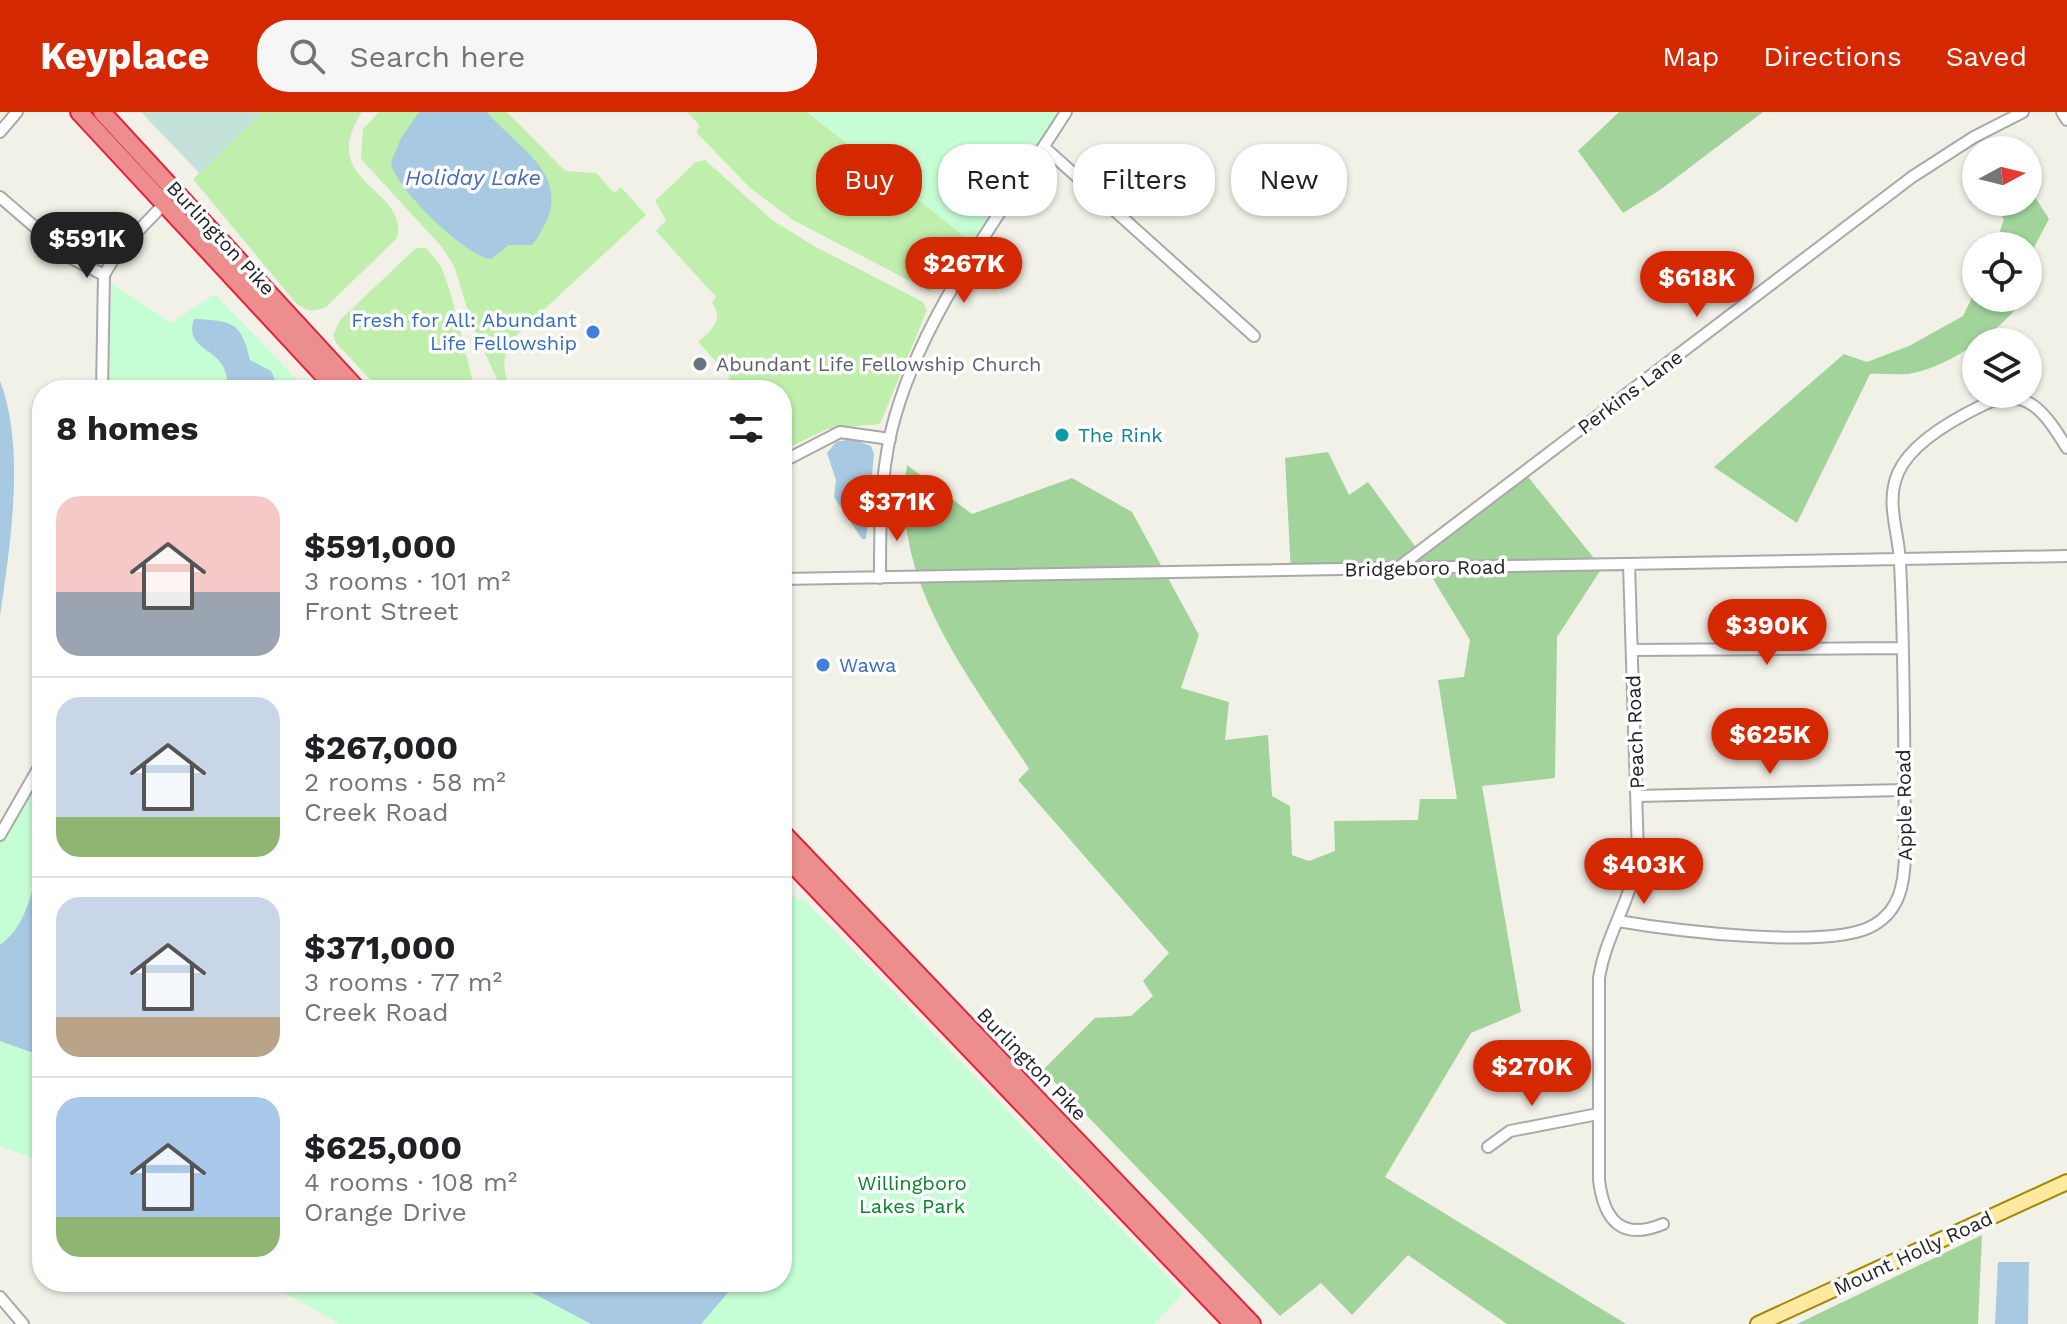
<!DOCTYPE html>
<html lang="en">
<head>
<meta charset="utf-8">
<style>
	body { margin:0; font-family:"Work Sans",sans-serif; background:#f6f6f6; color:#202124; height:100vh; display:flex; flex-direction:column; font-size:30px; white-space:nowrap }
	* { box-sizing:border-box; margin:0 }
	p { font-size:26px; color:#757577 }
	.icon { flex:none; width:44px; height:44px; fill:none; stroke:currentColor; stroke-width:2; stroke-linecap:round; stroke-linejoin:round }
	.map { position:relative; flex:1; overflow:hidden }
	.drawer { position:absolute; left:32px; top:268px; width:760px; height:912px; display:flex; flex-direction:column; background:#fff; border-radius:32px; box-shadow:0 2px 6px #0004 }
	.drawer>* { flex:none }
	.guide { position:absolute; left:816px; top:32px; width:760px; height:72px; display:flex; gap:16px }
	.needle { width:52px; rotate:83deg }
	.tools { position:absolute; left:1962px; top:24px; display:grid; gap:16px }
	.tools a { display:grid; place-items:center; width:80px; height:80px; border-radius:50%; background:#fff; box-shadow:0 2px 6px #0004; font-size:40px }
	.price { position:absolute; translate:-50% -68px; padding:0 18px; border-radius:28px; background:#d42900; color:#fff; font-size:26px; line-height:52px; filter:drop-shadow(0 2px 4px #0008) }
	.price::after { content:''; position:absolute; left:50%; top:48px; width:24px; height:18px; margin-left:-12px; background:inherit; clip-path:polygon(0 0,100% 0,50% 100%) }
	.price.selected { background:#222; color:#fff }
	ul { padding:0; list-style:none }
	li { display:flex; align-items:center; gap:24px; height:200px; padding:0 24px }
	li+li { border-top:2px solid #e0e0e0 }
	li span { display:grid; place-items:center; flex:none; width:224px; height:160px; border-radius:24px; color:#555 }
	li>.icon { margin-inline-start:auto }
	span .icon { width:96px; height:96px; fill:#fffc; stroke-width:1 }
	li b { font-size:34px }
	h2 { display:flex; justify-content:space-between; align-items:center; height:96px; padding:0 24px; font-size:34px }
	.pill { padding:0 28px; border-radius:32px; background:#fff; box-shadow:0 2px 6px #0004; font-size:28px; line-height:72px }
	.pill.selected { background:#d42900; color:#fff }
	header { display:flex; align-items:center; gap:48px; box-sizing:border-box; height:112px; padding:0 40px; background:#d42900; color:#fff }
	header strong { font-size:38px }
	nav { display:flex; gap:44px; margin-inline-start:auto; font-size:28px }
	.search { width:560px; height:72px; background:#f6f6f6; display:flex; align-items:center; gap:20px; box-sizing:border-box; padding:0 28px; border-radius:32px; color:#757577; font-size:30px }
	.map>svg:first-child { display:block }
</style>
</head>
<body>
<header>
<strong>Keyplace</strong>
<div class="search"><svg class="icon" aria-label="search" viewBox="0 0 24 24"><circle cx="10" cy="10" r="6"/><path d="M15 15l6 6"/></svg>Search here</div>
<nav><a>Map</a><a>Directions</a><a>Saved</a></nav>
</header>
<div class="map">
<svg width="2067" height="1212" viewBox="0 0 2067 1212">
	<rect width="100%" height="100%" fill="#f2f1e8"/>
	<path fill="#c0eead" d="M262,0H362C315,72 410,76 397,126L326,195C311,201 305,199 294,189L193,67Z
		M379,0H507L565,59L596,61L614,81L621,75L646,103L508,231L504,251L508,278H502L473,215L454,154L441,134L361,47L363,17Z
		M687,0H807L973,131L942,173L929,179L793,108L750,76L696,20L700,14Z
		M705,48L772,108L814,134L923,190L927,198L880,312L827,317L782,339V278H719L730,265L698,230C711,218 725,208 712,191L716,185L656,119L666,108L655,89L696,50Z
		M416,136H426L441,154L450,179L475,278H380L336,231L333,223L340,208Z"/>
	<path fill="#a1d39b" d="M1619,0H1763L1660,78L1623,101L1578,39Z
		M2028,74L2049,107L2032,139L2038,165L2028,180V134H1995L2004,107L1989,90H2028Z
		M1976,177V186H2024C2004,217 1950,254 1913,261C1900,264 1883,261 1870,262L1797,411L1714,355L1844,242L1867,250L1909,234L1963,204Z
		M1328,340L1349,383L1368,370L1420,441L1524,360L1602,456L1557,525L1555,666L1482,674L1521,900L1471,921L1385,1065L1626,1212H1507L1408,1143L1352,1203L1321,1171L1280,1204L1043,958L1095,906L1131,904L1153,884L1143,869L1169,841L1018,668L1029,657C970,565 889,469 907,353L972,402L1072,366L1132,400L1199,523L1181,576L1229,590L1225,628L1268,623L1272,684L1290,694L1292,743L1309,749L1335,739L1334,709L1418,708L1420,687H1457L1438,568L1464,565L1470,528L1427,457L1291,460L1285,346Z
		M1982,1123L1978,1212H1797Z"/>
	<path fill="#c4e1da" d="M141,0H262L200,62Z"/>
	<path fill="#c5fdd4" d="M807,0H1066L980,136Z
		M111,171L171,211L215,182L307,278H109Z
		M42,658V1050L0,1034V727Z
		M782,772L798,788L804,787L1183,1181L1154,1212H340L266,1170H782Z"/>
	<path fill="#a7c9e2" d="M419,0H487C514,33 571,61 545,112C540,120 538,127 532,133H509L491,147C467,146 392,73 391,50L401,26Z
		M194,207C232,209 241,209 250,248L271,259L276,270L288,278H230C227,270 227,260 222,253C212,235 185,235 194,207Z
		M0,269C26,336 10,434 0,504Z
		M852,327L871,334L874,342L866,427H862L834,385L836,368L827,341L836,330Z
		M42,740V944L0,929V833C29,812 33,773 42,740Z
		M1998,1150H2029L2028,1212H1995Z
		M512,1170H737L701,1212H591Z"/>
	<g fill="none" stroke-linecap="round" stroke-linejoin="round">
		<defs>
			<path id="minor" d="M2062,0L2067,8
				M0,20L17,0
				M1044,35L1254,224
				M0,85L71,146L104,163
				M102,278L104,163L117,141L163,93
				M782,350L840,320L890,327
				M1629,452L1638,743C1631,790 1606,822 1599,866V1068C1604,1109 1622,1129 1663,1112
				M1399,455L1912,65L1974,25L2023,0
				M880,466C880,417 880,368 891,320C919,204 1003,100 1066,0
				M782,467L2067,444
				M1633,538L1902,536
				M1637,684L1904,678
				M0,723L42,650
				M1618,809C1670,818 1832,839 1874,813C1900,798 1904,772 1905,744C1904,647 1905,548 1900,451C1899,420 1885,391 1898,361C1911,331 1954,307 1983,293C2027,272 2045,301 2067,336
				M1488,1035L1510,1019L1598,1002
				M0,1185L23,1212"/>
			<path id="major" d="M1758,1212L2067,1070"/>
			<path id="highway" d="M79,0L337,278
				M102,0L358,278
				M782,720L1252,1212
				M782,741L1233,1212"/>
		</defs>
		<use href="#minor" stroke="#a9a9a9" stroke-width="14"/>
		<use href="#major" stroke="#a08a00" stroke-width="18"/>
		<use href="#highway" stroke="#e5213e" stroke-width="20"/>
		<use href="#minor" stroke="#fff" stroke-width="10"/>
		<use href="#major" stroke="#ffe9a1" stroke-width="14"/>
		<use href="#highway" stroke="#ec8e8d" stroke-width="16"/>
	</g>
	<g fill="#3f7fe0" stroke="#fff" stroke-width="3">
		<circle cx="593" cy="220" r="8"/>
		<circle cx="823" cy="553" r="8"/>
	</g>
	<circle fill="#6b7280" stroke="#fff" stroke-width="3" cx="700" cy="252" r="8"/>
	<circle fill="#0f9aa8" stroke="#fff" stroke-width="3" cx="1062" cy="323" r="8"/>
	<g text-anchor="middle" stroke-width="7" stroke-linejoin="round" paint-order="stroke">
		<g font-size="20" fill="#222" stroke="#fff">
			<text transform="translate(221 126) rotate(47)" y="7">Burlington Pike</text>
			<text transform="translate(1630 280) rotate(-37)" y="7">Perkins Lane</text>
			<text transform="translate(1425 456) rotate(-1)" y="7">Bridgeboro Road</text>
			<text transform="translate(1635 620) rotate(-92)" y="7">Peach Road</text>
			<text transform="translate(1904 693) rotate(-91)" y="7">Apple Road</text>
			<text transform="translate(1032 952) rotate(46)" y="7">Burlington Pike</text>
			<text transform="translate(1913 1141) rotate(-25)" y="7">Mount Holly Road</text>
		</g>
		<g font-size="20" fill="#366cbe" stroke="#fff" text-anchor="end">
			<text x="577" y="215">Fresh for All: Abundant<tspan x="577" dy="23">Life Fellowship</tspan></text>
			<text x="839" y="560" text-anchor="start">Wawa</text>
		</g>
		<g font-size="20" fill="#5b616d" stroke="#fff" text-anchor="start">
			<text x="716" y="259">Abundant Life Fellowship Church</text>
		</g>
		<g font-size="20" fill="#0d838f" stroke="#fff" text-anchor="start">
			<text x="1078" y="330">The Rink</text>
		</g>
		<g font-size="20" fill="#07842a" stroke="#fff">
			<text x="912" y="1078">Willingboro<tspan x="912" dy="23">Lakes Park</tspan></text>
		</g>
		<g font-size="22" font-style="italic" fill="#486ab8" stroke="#fff">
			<text x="473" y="73">Holiday Lake</text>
		</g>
	</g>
</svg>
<div class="tools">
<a><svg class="needle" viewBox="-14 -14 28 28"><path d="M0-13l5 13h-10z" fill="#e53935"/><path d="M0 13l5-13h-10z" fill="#757577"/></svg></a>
<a><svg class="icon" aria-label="locate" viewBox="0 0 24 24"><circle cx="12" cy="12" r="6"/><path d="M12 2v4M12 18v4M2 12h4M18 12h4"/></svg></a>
<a><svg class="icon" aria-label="layers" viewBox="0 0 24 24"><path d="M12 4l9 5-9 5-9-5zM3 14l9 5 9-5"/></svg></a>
</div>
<b class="price selected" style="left:87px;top:168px">$591K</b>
<b class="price" style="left:964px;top:193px">$267K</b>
<b class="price" style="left:1697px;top:207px">$618K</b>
<b class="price" style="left:897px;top:431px">$371K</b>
<b class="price" style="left:1767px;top:555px">$390K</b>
<b class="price" style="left:1770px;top:664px">$625K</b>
<b class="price" style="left:1644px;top:794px">$403K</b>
<b class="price" style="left:1532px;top:996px">$270K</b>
<div class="guide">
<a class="pill selected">Buy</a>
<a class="pill">Rent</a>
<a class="pill">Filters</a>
<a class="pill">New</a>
</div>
<section class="drawer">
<h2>8 homes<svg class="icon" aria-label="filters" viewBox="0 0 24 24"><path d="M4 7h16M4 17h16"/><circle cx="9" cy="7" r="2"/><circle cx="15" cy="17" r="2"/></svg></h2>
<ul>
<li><span style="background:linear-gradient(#f6c9c9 60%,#9aa5b1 0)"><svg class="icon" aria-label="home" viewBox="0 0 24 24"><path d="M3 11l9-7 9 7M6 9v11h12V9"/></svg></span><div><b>$591,000</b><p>3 rooms · 101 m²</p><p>Front Street</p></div></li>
<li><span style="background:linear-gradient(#c9d6e8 75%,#8fb573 0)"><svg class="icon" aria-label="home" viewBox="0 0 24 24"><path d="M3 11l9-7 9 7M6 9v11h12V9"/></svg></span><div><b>$267,000</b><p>2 rooms · 58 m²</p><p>Creek Road</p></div></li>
<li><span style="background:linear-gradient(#c9d6e8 75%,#b9a48a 0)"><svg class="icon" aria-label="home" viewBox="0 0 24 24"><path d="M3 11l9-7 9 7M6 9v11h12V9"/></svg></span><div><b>$371,000</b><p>3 rooms · 77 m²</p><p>Creek Road</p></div></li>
<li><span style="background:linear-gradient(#a9c7e8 75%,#8fb573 0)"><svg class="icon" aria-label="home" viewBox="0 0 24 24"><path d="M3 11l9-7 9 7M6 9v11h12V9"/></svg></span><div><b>$625,000</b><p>4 rooms · 108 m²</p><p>Orange Drive</p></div></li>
</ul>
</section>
</div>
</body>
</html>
